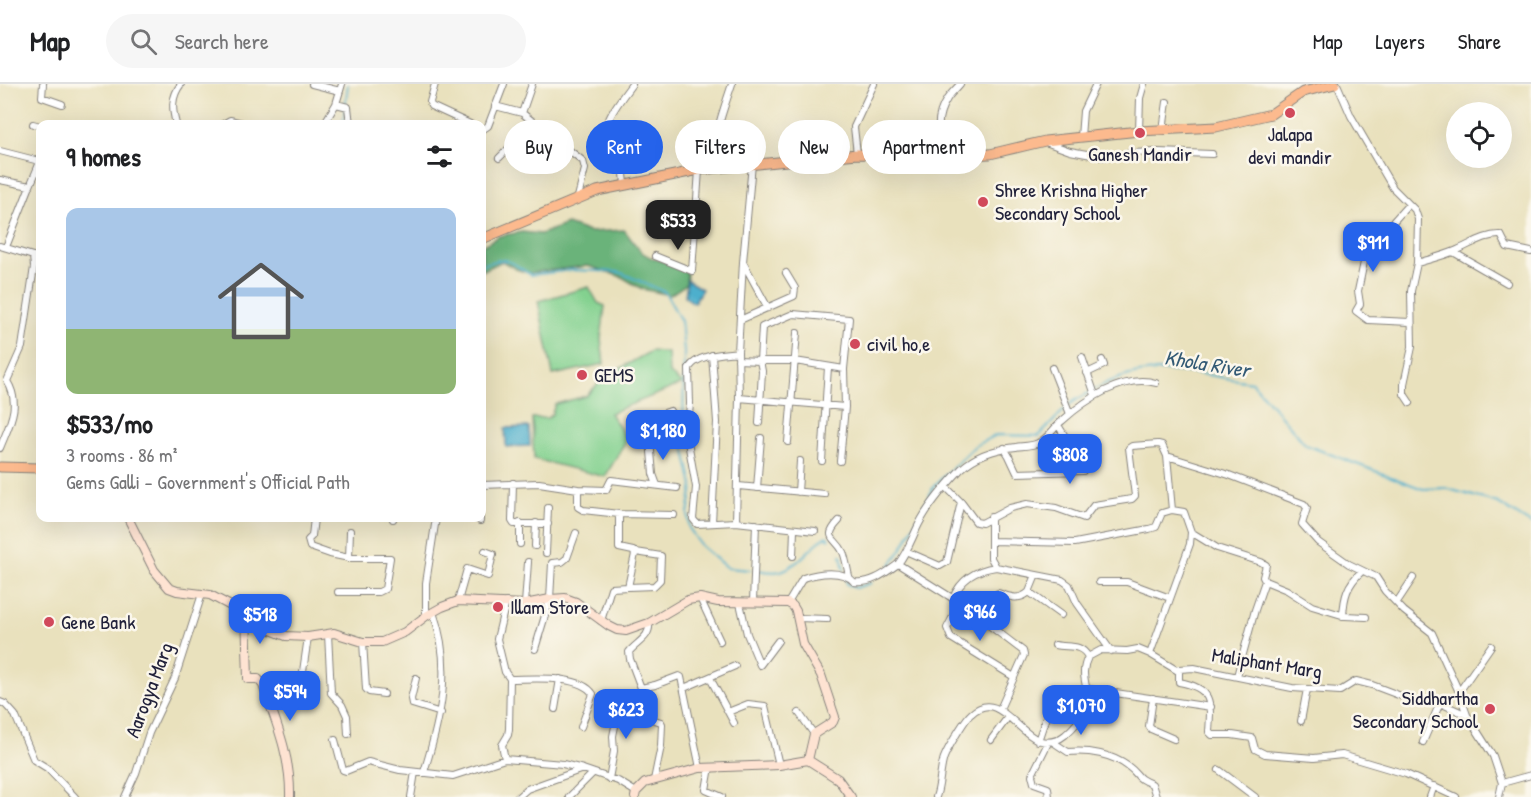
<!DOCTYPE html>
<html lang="en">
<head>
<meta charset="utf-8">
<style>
	body { margin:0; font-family:"Patrick Hand",sans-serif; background:#f6f6f6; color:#202124; height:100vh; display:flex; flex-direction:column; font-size:22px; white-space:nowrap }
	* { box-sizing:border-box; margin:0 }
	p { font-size:20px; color:#757577 }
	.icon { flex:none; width:33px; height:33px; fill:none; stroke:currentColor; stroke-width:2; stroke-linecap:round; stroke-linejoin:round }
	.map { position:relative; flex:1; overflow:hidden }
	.drawer { position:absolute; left:36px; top:36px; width:450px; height:402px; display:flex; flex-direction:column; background:#fff; border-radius:12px; box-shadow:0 6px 24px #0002 }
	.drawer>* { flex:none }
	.guide { position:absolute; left:504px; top:36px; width:570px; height:54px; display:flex; gap:12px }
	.fabs { position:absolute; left:1446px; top:18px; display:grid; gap:12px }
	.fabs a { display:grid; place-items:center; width:66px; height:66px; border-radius:50%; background:#fff; box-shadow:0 6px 24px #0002; font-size:30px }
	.price { position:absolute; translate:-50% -51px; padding:0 14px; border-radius:12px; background:#2563eb; color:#fff; font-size:20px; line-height:39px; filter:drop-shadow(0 2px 3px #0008) }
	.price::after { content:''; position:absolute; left:50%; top:36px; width:18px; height:14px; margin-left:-9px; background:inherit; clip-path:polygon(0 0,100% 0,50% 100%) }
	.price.on { background:#222; color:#fff }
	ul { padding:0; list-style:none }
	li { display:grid; align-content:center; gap:12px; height:318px; padding:0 30px }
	li span { display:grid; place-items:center; height:186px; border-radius:12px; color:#555 }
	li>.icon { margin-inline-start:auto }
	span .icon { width:108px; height:108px; fill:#fffc; stroke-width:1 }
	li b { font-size:26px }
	h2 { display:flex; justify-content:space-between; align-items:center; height:72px; padding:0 30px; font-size:26px }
	.tag { padding:0 21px; border-radius:27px; background:#fff; box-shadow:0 6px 24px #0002; font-size:21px; line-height:54px }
	.tag.on { background:#2563eb; color:#fff }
	header { display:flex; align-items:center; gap:36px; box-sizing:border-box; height:84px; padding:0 30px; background:#fff; border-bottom:2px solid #e0e0e0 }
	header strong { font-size:28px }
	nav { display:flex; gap:33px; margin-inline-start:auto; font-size:21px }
	.search { width:420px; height:54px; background:#f6f6f6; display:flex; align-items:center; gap:15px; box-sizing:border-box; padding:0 21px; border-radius:33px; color:#757577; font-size:22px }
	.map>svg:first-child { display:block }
</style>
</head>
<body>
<header>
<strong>Map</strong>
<div class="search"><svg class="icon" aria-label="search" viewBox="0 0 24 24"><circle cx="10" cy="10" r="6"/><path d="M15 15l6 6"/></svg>Search here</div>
<nav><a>Map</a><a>Layers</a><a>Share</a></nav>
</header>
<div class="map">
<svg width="1531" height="713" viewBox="0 0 1531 713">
	<rect width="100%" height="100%" fill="#fbf7ec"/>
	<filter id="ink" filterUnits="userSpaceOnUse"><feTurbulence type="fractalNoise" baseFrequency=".0167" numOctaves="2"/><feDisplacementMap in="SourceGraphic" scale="12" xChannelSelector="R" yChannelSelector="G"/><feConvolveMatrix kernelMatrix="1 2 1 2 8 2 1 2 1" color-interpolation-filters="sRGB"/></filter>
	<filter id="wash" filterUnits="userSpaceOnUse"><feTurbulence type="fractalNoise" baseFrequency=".008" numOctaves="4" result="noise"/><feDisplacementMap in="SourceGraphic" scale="24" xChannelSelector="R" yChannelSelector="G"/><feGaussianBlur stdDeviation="1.35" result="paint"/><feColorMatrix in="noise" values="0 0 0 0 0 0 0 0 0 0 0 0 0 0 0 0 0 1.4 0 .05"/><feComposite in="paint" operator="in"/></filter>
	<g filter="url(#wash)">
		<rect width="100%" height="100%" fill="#e9e1bd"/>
		<path fill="#83d18f" stroke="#527a65" stroke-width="1.5" d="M589,203L598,219L605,222L601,255L604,280L553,291L538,217Z
			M651,267L668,269L669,289L682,300L610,329L627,355L605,393L534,375L532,334H548L552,330L555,320L586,312L605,293Z"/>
		<path fill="#6ab37a" stroke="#466a5a" stroke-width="1.5" d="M567,140L589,148L624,146C630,153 636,163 643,169C660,181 673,174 687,189L686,200L670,211L642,205L622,193L588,182L529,189L516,185L502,177L482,187V162L499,152L522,148L541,150Z"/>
		<path fill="#4dafcc" stroke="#386884" stroke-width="1.5" d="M687,196L702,205L694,219L685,213Z
			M529,343L530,362L506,363L505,344Z"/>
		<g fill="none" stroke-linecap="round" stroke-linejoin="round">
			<path stroke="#4dafcc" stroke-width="2" d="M343,40L348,0
				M482,181C510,171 508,177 531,191L572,186L619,188L665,208L681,237L684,268L683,358L693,402L688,429L689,444L701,462L727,484L751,486
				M1069,321C1076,315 1085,311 1093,306C1148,274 1193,290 1252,298L1306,361L1423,405L1445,404L1498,419L1531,440
				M841,471L844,486
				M888,485L904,461L934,402L975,362L996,351L1039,352L1065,325
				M757,486C764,487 774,489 781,487C800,481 810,462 827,452L829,455
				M846,494L847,500L855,504L871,499"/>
		</g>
	</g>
	<g filter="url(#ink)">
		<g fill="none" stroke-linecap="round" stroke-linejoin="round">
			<defs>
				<path id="street" d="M43,0L42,13L62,20
					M312,0L340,7
					M435,0L430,18L431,22L470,40
					M1337,0L1351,32L1393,104L1415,126L1418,135L1417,179L1411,207L1412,263L1404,300V310L1410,319
					M336,20L348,23L350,40
					M495,22L522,29L583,77L585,85L578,113
					M522,29L532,0
					M33,40L40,42
					M176,40C172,25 171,13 181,0
					M223,40L230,36L246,40
					M324,40L336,20L342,0
					M482,46L488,42L504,0
					M1163,46L1167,18
					M1139,47L1140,14L1144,0
					M1081,53L1083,27L1096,0
					M1048,59L1070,67L1103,73L1131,69L1158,68L1212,70
					M0,67L39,77
					M857,70L854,43L874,0
					M947,72C938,52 934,35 947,15C950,10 956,5 960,0
					M499,74L511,62L538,42
					M714,84C713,52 722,30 732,0
					M0,96L30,102L40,78
					M625,101L622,65C617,61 610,57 607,52C600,40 625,10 632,0
					M1409,120L1383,149L1364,178L1358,207L1360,220L1356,227L1368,236L1410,238
					M0,162L33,172
					M6,163L30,102
					M1453,168L1507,199
					M655,172L692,187L699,86
					M1417,179C1430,175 1443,172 1455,167C1470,161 1485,150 1501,151L1507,163L1531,168
					M744,180L768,224
					M740,236L794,212L795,204L786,189
					M738,268C723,270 698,270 689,284L690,320L687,352L696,403L693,435L697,440L736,438L815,447
					M712,271L717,338L712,439
					M1082,273L1095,311
					M738,276L760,277L762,287L759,339
					M1052,284L1070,330
					M844,285L795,277H760L762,243L793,230L849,235L844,285L845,323
					M1087,289L1104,281L1102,276
					M739,314L845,323L840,377
					M670,327L672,352L637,360L632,341Z
					M650,356L653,390L657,401
					M788,358L797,249
					M0,364C9,341 22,321 7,297L22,263L34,183L33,172
					M1004,364L1009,372L1017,389L1083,387L1084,383L1058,341
					M1167,372L1229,391L1304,420L1307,424L1302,440L1318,458L1332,468L1349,480L1376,493L1385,507L1404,527L1432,549L1459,608L1467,631L1493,672L1502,699L1499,713
					M822,377L828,283
					M513,399L512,437L514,440H548
					M482,401L539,399L578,405L606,406L611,396L677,404
					M738,402L824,410
					M946,403L961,418L976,438L982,439L1010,424L1027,420L1056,424L1084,434L1094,421L1132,415L1135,412L1129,364L1132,362L1158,360L1162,361L1167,372L1172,426L1184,428L1191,448L1190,460L1150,570
					M757,404L761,354
					M578,405V423L583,426L619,430L674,431
					M798,408L800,377
					M991,433V474L996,483L1062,496L1069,501L1077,519L1111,567
					M314,434L312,452L308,456L310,463L330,470L349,474L350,447
					M393,435V434
					M480,437V434
					M839,437C822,455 836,453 843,468C846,475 847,484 849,492
					M736,438L739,314L738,268L743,178L752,80
					M1191,448L1217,464L1261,478L1266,481L1263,493L1265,497L1287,506L1312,522L1345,532L1366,533
					M991,457L1075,459L1149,445L1156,443L1162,429L1172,426
					M520,460V439
					M535,462L536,439
					M908,468L940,482L947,478L961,418
					M546,469L548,424
					M793,472L794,446
					M898,480C908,467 912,454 919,440C929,420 946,401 961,385C976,371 996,365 1016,363C1023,362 1032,362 1038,359C1049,354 1053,344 1062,337C1084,317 1124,289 1156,299
					M1036,491L1029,508L1061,531
					M1099,498H1127L1170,514
					M628,503L654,502L660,496L661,472L636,468
					M338,508H379L385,505L390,474H349
					M998,509C1010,513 1019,517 1029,508
					M700,514L720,557
					M953,514C961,495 975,486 996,483
					M458,517L467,485L488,492L493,470L485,467
					M753,518L756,440
					M1397,518L1413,494
					M740,519L747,550L760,581L778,557
					M788,519L803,494C818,489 843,485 854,498C871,500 884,490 898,480L960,519L1023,567L1024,571L1000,625
					M960,519L947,544L951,554L1014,593
					M525,520L528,478
					M426,532V499L436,434
					M1343,532C1344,512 1347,501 1362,487
					M798,534L827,535
					M601,537L611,504L628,503L635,470L633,467L619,464V430
					M649,539C651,553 637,558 629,568L630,575L641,604L645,633L661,638L662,640L661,662L654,696
					M328,550L331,609L342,621L347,632L348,650
					M363,558L366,605L369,608L384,610
					M1055,561C1068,564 1081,559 1088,573
					M535,565L550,515L552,479L562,478L567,474L576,449
					M1088,573L1101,566L1127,567L1138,565L1150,570L1178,587
					M1237,592L1255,526L1265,497
					M416,594L411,615L412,620L441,629
					M710,594L734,639
					M510,595C532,595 580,590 593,610L581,643
					M641,604L655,601L679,592L681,593L700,684
					M684,604L735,582
					M1088,605L1211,623
					M300,608L308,553
					M1459,608L1491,562
					M1153,614L1149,642L1151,645L1174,655
					M0,618L5,620L15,631L34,676L47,684L75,713
					M555,625L560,595
					M728,628L748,620L765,622L779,681
					M799,629L814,650
					M1301,637L1307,605
					M335,656L343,686L346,687L368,678L400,686L453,692L505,675L563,680L583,685
					M991,656L1008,633
					M1038,657L1051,618
					M1053,658L1068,668C1089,666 1112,670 1129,683C1140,691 1135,694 1152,700L1156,713
					M1423,658L1440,619
					M1048,659L1032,691L1034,699L1048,704L1049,713
					M505,675L502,661L508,651L509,645L510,595L505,588L497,555L506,518
					M710,683L706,706L722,713
					M1219,686L1255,713
					M424,688C441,634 453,583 433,528
					M609,695L614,667L613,652L621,613
					M1502,699L1531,691
					M125,713L136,689L149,649L175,594L202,510
					M411,713L415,688
					M518,713L527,705L583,685L618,697L636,708
					M569,713L593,689
					M936,713C940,702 940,689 943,677C944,670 965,635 971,630C1006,597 1026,682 1065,651C1072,645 1081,635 1085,626C1093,605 1077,594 1088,573
					M1430,713L1434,702
					M1456,713L1406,690L1342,671L1314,674L1265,670L1255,665L1252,654L1232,651H1212L1209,648C1211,618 1213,604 1179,598V585L1194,584L1292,604L1340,607L1356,597L1372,601L1417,618L1440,619L1467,631"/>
				<path id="secondary" d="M128,434L154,486L169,504L177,507L210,511L240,527L255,531L271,546L286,552L308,553L334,549L363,558H382L405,548L426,532L442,523L458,517L525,520L550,515L565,514L576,518L609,542L617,546L626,547L649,539L688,516L700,514L718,518L788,519L793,522L796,527L803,560L821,591L835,633L833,638L814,650L808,676
					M246,528L248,595H258L263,601C276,638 291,673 290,713
					M635,713L636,708L645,699L700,684L779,681L808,676L838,695L851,713"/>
				<path id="primary" d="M482,155L597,107L699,86L857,70L947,72L990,70L1045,57L1139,47L1216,43L1271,30L1303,8L1335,0
					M0,383L40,384"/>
			</defs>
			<use href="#street" stroke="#86827c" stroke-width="8"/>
			<use href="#secondary" stroke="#86827c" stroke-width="10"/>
			<use href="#primary" stroke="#86827c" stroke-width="11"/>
			<use href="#street" stroke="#fff" stroke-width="6"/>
			<use href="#secondary" stroke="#fee3d2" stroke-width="8"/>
			<use href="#primary" stroke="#fcba8e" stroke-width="9"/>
		</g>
	</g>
	<g fill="#d1495b" stroke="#fbf7ec" stroke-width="2">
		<circle cx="1290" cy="29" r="6"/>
		<circle cx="1140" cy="49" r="6"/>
		<circle cx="983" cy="118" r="6"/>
		<circle cx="855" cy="260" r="6"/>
		<circle cx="582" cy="291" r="6"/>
		<circle cx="498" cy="523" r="6"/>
		<circle cx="49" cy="538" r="6"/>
		<circle cx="1490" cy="625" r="6"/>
	</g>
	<g text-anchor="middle" stroke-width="5" stroke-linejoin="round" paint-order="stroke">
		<g font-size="20" fill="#22223b" stroke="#fbf7ec" text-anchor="start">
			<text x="1290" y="57" text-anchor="middle">Jalapa<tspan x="1290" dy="23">devi mandir</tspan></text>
			<text x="1140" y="77" text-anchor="middle">Ganesh Mandir</text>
			<text x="995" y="113">Shree Krishna Higher<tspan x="995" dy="23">Secondary School</tspan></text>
			<text x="867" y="267">civil ho,e</text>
			<text x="594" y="298">GEMS</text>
			<text x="510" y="530">Illam Store</text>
			<text x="61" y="545">Gene Bank</text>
			<text x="1478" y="621" text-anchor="end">Siddhartha<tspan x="1478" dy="23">Secondary School</tspan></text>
		</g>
		<g font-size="20" fill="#22223b" stroke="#fbf7ec">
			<text transform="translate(1267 579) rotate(9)" y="7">Maliphant Marg</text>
			<text transform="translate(149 606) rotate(-69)" y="7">Aarogya Marg</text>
		</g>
		<g font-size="21" font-style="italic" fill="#335a75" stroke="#fbf7ec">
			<text transform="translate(1207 280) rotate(9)" y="7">Khola River</text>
		</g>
	</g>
</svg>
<div class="fabs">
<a><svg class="icon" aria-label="locate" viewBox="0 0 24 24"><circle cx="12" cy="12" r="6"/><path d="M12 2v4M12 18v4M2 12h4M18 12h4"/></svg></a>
</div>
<b class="price on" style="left:678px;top:167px">$533</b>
<b class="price" style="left:1373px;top:189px">$911</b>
<b class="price" style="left:663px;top:377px">$1,180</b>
<b class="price" style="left:1070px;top:401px">$808</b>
<b class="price" style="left:980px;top:558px">$966</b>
<b class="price" style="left:260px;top:561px">$518</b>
<b class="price" style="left:290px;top:638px">$594</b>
<b class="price" style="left:1081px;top:652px">$1,070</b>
<b class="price" style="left:626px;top:656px">$623</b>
<div class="guide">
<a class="tag">Buy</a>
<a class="tag on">Rent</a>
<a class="tag">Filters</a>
<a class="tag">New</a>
<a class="tag">Apartment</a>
</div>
<section class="drawer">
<h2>9 homes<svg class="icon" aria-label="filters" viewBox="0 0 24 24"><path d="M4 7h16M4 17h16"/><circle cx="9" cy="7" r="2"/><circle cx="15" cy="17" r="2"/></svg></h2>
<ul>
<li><span style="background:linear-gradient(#a9c7e8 65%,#8fb573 0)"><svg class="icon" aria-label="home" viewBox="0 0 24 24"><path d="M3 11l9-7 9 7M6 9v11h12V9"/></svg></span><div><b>$533/mo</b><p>3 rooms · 86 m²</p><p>Gems Galli - Government's Official Path</p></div></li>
</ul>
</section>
</div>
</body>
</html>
